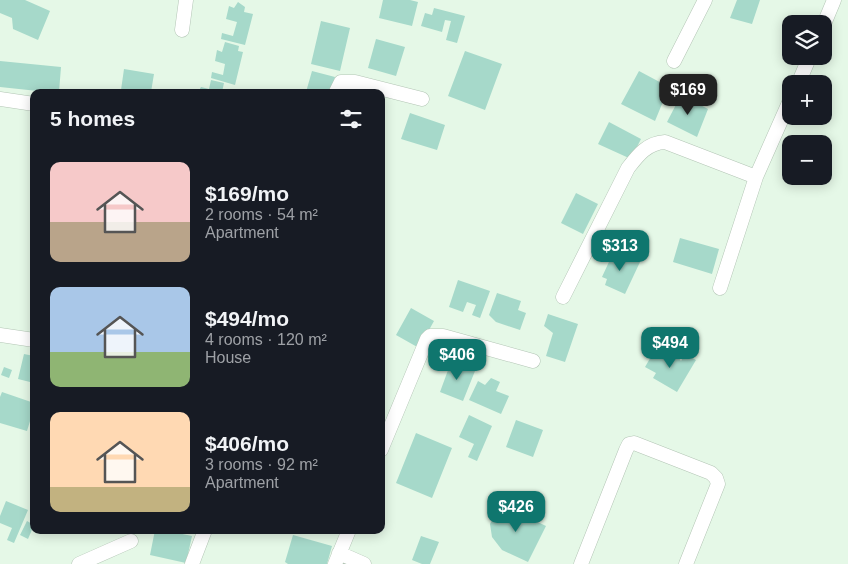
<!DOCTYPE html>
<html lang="en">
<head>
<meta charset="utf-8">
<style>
	body { margin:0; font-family:Helvetica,sans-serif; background:#242831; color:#f1f3f6; height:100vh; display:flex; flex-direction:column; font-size:19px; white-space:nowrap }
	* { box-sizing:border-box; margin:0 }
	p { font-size:16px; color:#9ea1a6 }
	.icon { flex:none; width:28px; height:28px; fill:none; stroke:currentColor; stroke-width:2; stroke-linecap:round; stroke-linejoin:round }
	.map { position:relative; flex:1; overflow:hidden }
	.side { position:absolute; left:30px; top:89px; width:355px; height:445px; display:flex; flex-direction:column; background:#171b24; border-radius:10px; box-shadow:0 2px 12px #0003 }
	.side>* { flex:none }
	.tools { position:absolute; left:782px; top:15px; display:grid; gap:10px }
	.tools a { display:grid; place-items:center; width:50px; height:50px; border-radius:10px; background:#171b24; box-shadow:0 2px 12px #0003; font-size:25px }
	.price { position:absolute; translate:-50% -42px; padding:0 11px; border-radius:10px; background:#0f766e; color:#fff; font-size:16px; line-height:32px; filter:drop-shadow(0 1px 2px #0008) }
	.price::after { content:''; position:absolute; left:50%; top:30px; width:15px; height:11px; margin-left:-8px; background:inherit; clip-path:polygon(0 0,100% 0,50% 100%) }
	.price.active { background:#222; color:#fff }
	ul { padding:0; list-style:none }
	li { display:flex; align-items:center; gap:15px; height:125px; padding:0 20px }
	li span { display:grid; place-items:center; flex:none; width:140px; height:100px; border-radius:10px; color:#555 }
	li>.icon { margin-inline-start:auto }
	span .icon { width:60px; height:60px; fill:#fffc; stroke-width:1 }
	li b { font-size:21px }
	h2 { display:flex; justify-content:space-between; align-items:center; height:60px; padding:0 20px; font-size:21px }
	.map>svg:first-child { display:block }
</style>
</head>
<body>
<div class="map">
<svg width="848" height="564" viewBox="0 0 848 564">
	<rect width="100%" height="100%" fill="#e5f8e7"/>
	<path fill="#a6d9ca" d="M0,0H25L50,11L38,40L13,29L12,18L0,13Z
		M383,0H410L418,2L412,26L379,18Z
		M737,0H760L752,24L730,18Z
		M238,2L245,7L244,12L253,14L245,45L221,39L222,33L233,36L237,22L226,19L229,6L234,8Z
		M434,8L465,16L457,43L446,40L451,21L445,20L442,32L421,26L425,13L432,15Z
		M321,21L350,28L340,71L311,64Z
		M376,39L405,47L396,76L368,68Z
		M225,42L239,46L238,51L243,52L235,85L211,78L212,72L223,75L225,64L215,61L217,50L222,52Z
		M465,51L502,64L485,110L448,96Z
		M0,61L61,67L59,92H47L0,87Z
		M124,69L154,74L151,92H134L121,90Z
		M312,71L335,77L331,92H306Z
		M639,71L669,87L655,121L621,104Z
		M211,80L224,83L222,92H198L201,87L209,89Z
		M681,95L708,109L697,137L667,122Z
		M410,113L445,125L437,150L401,139Z
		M609,122L641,139L631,159L598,144Z
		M576,193L598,204L583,234L561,223Z
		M680,238L719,249L712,274L673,262Z
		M614,251L640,262L625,294L605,285L607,279L602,277Z
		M458,280L490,291L480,318L472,315L476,305L467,302L463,312L449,307Z
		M497,293L521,301L518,310L526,313L520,330L496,322L489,315Z
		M411,308L434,321L419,348L396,335Z
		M548,314L578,324L565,362L546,356L553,333L544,326Z
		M656,348L671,356L675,353L681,361L685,354L696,360L677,392L653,378L656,373L645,367Z
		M24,354L34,356V383L18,379Z
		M451,362L475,371L463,401L440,392Z
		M4,367L12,370L9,378L1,375Z
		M491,378L500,382L496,391L509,396L501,414L469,400L478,381L485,385Z
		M2,392L34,403V408L27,431L0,423V397Z
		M469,415L492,426L477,461L468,457L474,444L459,437Z
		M516,420L543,430L533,457L506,447Z
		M416,433L452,448L432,498L396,483Z
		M6,501L28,510L14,543L7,540L12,528L0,523V516Z
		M500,504L546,526L528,562L502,550L492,537L490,524Z
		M27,521L34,525L28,539L20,535Z
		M155,530H163L192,536L186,563L150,555Z
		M293,535L332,546L327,564H288L285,562Z
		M421,536L439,542L430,564H422L412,560Z"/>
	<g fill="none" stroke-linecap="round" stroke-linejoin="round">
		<defs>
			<path id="street" d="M824,24L834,0
				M182,30L186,0
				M674,61L705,0
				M798,84L810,56
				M336,92L341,82H355L422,99
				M0,99L34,104
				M720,288L756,177L791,98
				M563,297L628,168C638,155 647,143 665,142L756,177
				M0,335L34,340
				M381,450L427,339L430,336H443L533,361
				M339,553L364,564
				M79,564L131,541
				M192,564L205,530
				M335,564L349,530
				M581,564L626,450L629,444L634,443L711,473L716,478L718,484L686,564"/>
		</defs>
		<use href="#street" stroke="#b3c5b5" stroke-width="15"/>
		<use href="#street" stroke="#fff" stroke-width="14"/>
	</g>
</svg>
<div class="tools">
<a><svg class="icon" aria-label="layers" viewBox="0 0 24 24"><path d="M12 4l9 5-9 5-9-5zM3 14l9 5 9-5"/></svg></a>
<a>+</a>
<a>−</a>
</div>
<b class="price active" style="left:688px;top:116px">$169</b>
<b class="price" style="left:620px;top:272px">$313</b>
<b class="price" style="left:670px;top:369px">$494</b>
<b class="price" style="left:457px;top:381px">$406</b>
<b class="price" style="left:516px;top:533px">$426</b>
<section class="side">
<h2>5 homes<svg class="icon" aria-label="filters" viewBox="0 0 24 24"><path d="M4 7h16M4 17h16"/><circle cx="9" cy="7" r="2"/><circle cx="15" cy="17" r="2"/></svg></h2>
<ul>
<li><span style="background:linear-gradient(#f6c9c9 60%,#b9a48a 0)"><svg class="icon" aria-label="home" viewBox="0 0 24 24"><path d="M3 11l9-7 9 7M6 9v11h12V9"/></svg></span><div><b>$169/mo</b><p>2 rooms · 54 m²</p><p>Apartment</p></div></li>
<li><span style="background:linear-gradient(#a9c7e8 65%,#8fb573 0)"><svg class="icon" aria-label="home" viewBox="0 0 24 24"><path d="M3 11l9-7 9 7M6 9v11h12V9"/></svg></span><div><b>$494/mo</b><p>4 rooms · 120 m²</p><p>House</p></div></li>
<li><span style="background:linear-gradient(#ffd9b3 75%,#c2b280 0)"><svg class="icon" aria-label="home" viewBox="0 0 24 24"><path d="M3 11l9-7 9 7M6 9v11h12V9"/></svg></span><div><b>$406/mo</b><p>3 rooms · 92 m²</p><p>Apartment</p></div></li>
</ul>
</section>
</div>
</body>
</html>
